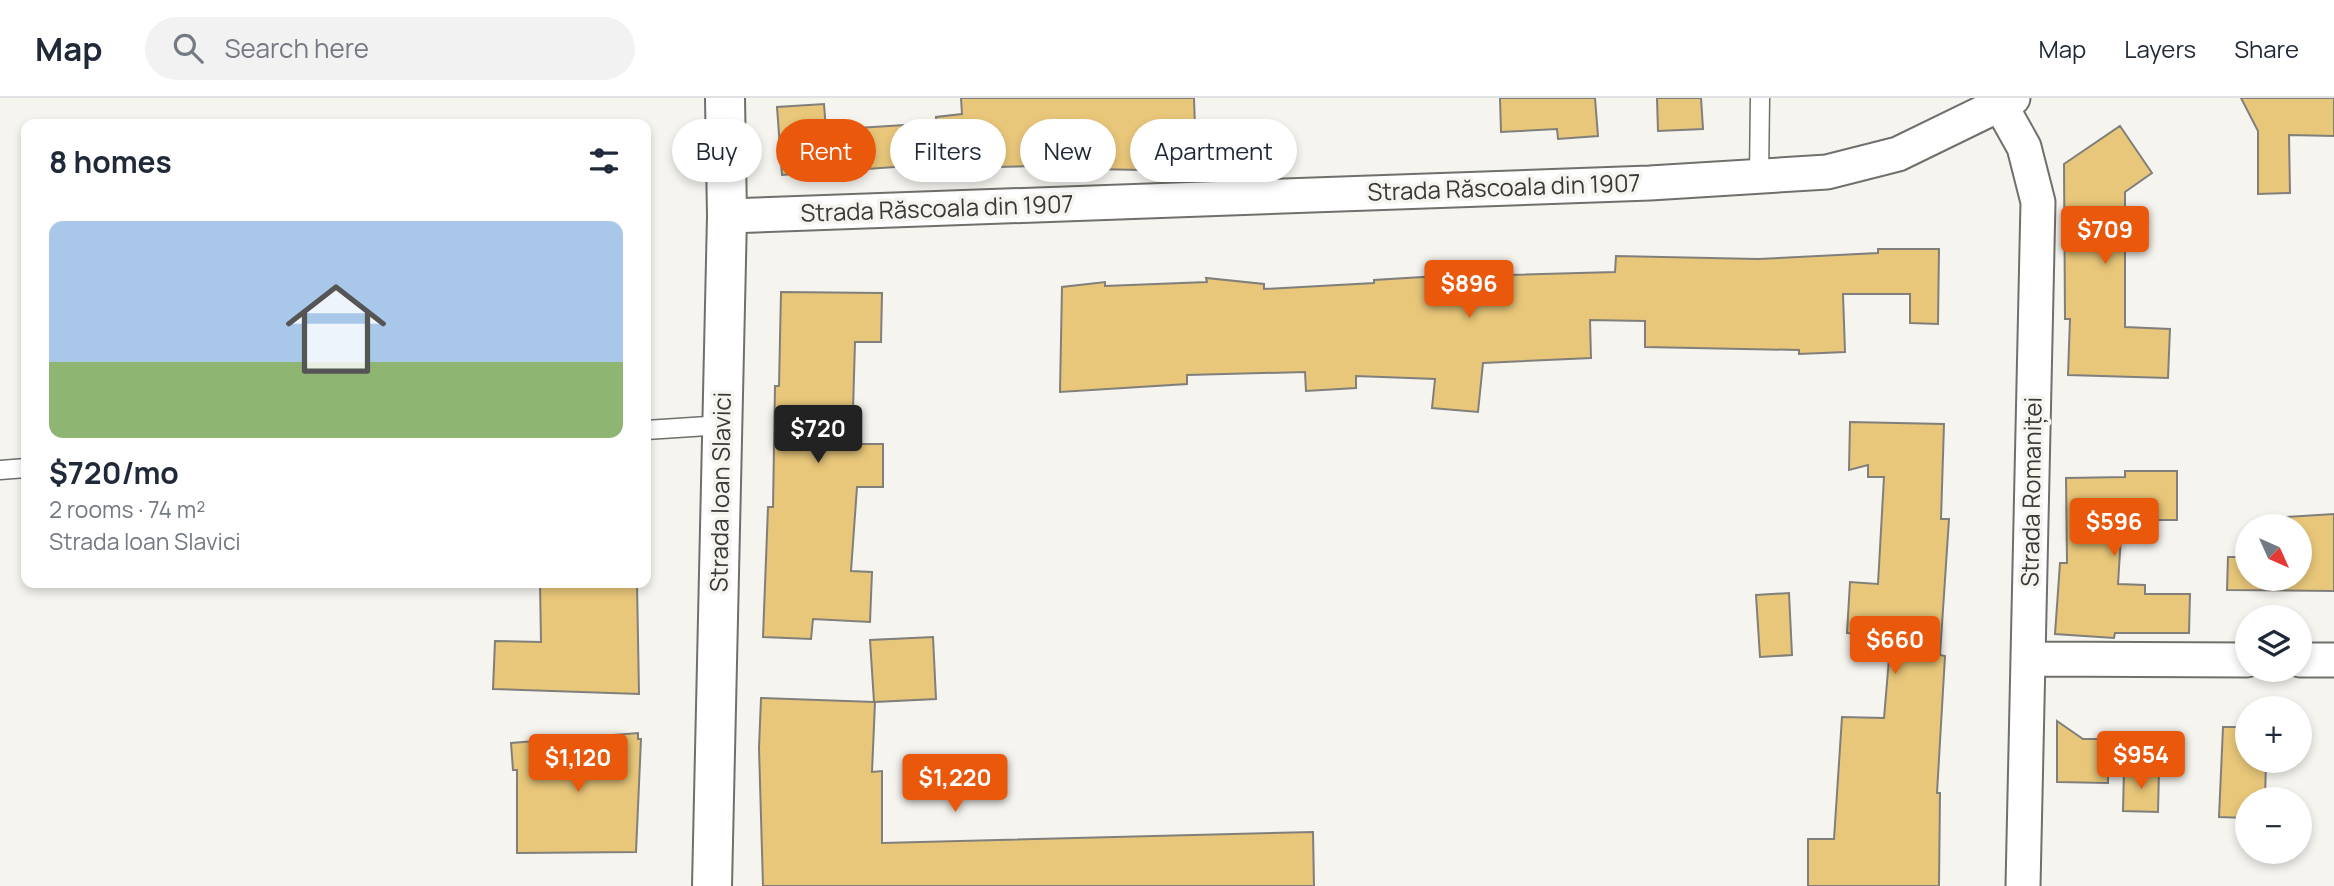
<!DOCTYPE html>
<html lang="en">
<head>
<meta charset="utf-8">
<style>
	body { margin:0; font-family:Manrope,sans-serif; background:#f2f2f3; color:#1f2937; height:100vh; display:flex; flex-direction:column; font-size:26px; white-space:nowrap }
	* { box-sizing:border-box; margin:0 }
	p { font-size:23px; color:#747a83 }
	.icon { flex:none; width:38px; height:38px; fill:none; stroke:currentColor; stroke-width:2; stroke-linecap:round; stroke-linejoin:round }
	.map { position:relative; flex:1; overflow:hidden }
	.drawer { position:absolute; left:21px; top:21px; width:630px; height:469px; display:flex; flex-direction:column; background:#fff; border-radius:14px; box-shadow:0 4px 10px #0003 }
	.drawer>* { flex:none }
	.banner { position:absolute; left:672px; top:21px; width:665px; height:63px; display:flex; gap:14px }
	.needle { width:46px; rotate:135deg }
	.tools { position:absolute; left:2235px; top:416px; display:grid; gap:14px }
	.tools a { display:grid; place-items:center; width:77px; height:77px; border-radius:50%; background:#fff; box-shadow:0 4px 10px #0003; font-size:35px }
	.price { position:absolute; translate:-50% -60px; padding:0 16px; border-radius:7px; background:#ea580c; color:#fff; font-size:23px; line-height:46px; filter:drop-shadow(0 2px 4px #0008) }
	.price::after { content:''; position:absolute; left:50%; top:42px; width:21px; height:16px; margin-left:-10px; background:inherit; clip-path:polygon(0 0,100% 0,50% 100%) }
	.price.on { background:#222; color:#fff }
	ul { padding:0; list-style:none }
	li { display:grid; align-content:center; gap:14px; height:371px; padding:0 28px }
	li+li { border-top:2px solid #e0e1e3 }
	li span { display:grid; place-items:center; height:217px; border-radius:14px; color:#555 }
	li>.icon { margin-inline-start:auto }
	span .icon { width:126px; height:126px; fill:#fffc; stroke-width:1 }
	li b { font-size:30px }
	h2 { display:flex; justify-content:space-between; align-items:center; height:84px; padding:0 28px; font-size:30px }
	.tag { padding:0 24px; border-radius:32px; background:#fff; box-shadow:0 4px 10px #0003; font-size:24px; line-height:63px }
	.tag.on { background:#ea580c; color:#fff }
	header { display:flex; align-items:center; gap:42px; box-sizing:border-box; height:98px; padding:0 35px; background:#fff; border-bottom:2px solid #e0e1e3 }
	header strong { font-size:33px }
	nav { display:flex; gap:38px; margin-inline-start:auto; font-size:24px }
	.search { width:490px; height:63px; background:#f2f2f3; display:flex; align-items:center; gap:18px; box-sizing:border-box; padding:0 24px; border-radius:38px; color:#747a83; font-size:26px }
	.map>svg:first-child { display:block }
</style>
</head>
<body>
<header>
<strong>Map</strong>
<div class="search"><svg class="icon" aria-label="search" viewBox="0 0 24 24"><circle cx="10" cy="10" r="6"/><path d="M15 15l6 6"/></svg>Search here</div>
<nav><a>Map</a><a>Layers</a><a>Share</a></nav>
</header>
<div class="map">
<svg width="2334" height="788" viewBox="0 0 2334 788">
	<rect width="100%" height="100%" fill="#f6f4ef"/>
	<path fill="#e8c77a" stroke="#817f7b" stroke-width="2" d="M961,0H1194L1196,59L1141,61V72L1092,71V67L995,69L924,77L923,67L782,77L777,9L824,6L826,32L936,25V19L962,16Z
		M1500,0H1595L1598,38L1558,41L1557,31L1501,34Z
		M1657,0H1701L1703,31L1658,33Z
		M2241,0H2334V38L2289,37L2290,95L2258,96V33Z
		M2120,28L2152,75L2125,94V229L2170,231L2168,280L2068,277L2070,221H2065L2064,66Z
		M1878,151H1939L1938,226L1910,225V196H1843L1845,254L1799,256V252L1645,249V223L1590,222L1591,260L1483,265L1478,314L1432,310L1435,281L1356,278V290L1306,293L1305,274L1187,277V286L1060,294L1062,189L1105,184V188L1207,184L1206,180L1264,186V191L1374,185V182L1455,177V174L1510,171V177L1615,174L1616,158L1758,161L1878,155Z
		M781,194L882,195L881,244H855L852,346H883V389H857L851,473L872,474L870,524L813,521L811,541L763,539L768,409H773L775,288H779Z
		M1850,324L1944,326L1941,421H1949L1940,557L1945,558L1937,695H1940L1939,788H1808V741H1834L1842,619L1884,620L1891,537L1847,535L1850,484L1878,486L1884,379H1868V367L1849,372Z
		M2125,373H2177V422H2122L2118,486L2145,487V496H2190L2189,535H2115L2114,540L2055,536L2060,465H2067L2066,380L2125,379Z
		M2334,416V493L2227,492L2228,459H2247V481H2300V429H2272V420Z
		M540,485H637L639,596L493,591L495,543L541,544Z
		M1789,495L1792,557L1760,559L1756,497Z
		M933,539L936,601L875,604L872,674L882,673V745L1313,734L1314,788H763L759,650L761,600L874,604L870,542Z
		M2057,623L2083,641H2108V685L2057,684Z
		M2223,629H2247V663H2266L2265,702H2247V720L2219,719Z
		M638,635V641H641L636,754L517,755V672H513L511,645Z
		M2124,672L2159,673L2158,714L2123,713Z"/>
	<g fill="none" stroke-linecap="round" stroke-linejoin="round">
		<defs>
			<path id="service" d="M1759,78L1760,0
				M646,332L723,327
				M0,372L26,370"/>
			<path id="minor" d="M2001,8L2024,49L2038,104L2023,788
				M727,118L1650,85L1827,74L1898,56L2013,0
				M2028,561L2247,562
				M2300,562H2334"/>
			<path id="secondary" d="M712,788L727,118L725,0"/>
		</defs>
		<use href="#service" stroke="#706f6b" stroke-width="21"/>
		<use href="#minor" stroke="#706f6b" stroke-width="37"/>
		<use href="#secondary" stroke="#706f6b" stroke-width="42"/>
		<use href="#service" stroke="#fff" stroke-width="18"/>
		<use href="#minor" stroke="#fff" stroke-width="33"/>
		<use href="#secondary" stroke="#fff" stroke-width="38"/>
	</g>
	<g text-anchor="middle" stroke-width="7" stroke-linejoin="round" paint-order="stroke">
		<g font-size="24" fill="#3a3938" stroke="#f6f4ef">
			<text transform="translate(1504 90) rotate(-2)" y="8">Strada Răscoala din 1907</text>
			<text transform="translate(937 111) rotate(-2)" y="8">Strada Răscoala din 1907</text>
			<text transform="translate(721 394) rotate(-89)" y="8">Strada Ioan Slavici</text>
			<text transform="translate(2032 394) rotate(-89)" y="8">Strada Romaniței</text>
		</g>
	</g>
</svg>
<div class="tools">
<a><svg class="needle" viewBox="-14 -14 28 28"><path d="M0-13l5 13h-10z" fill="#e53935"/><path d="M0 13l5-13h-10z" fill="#747a83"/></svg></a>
<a><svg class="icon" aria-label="layers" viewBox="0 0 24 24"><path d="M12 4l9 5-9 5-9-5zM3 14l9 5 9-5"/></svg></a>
<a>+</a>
<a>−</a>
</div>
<b class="price" style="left:2105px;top:168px">$709</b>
<b class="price" style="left:1469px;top:222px">$896</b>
<b class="price on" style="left:818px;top:367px">$720</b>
<b class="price" style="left:2114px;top:460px">$596</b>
<b class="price" style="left:1895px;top:578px">$660</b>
<b class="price" style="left:2141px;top:693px">$954</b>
<b class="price" style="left:578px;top:696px">$1,120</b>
<b class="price" style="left:955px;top:716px">$1,220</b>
<div class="banner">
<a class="tag">Buy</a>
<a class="tag on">Rent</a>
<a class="tag">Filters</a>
<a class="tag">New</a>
<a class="tag">Apartment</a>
</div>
<section class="drawer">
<h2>8 homes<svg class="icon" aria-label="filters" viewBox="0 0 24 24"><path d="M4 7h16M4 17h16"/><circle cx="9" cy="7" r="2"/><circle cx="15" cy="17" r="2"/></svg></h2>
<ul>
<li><span style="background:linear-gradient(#a9c7e8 65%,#8fb573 0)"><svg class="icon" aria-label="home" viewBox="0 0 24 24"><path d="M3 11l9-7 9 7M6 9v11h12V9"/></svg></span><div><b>$720/mo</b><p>2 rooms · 74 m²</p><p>Strada Ioan Slavici</p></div></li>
</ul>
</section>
</div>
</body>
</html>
